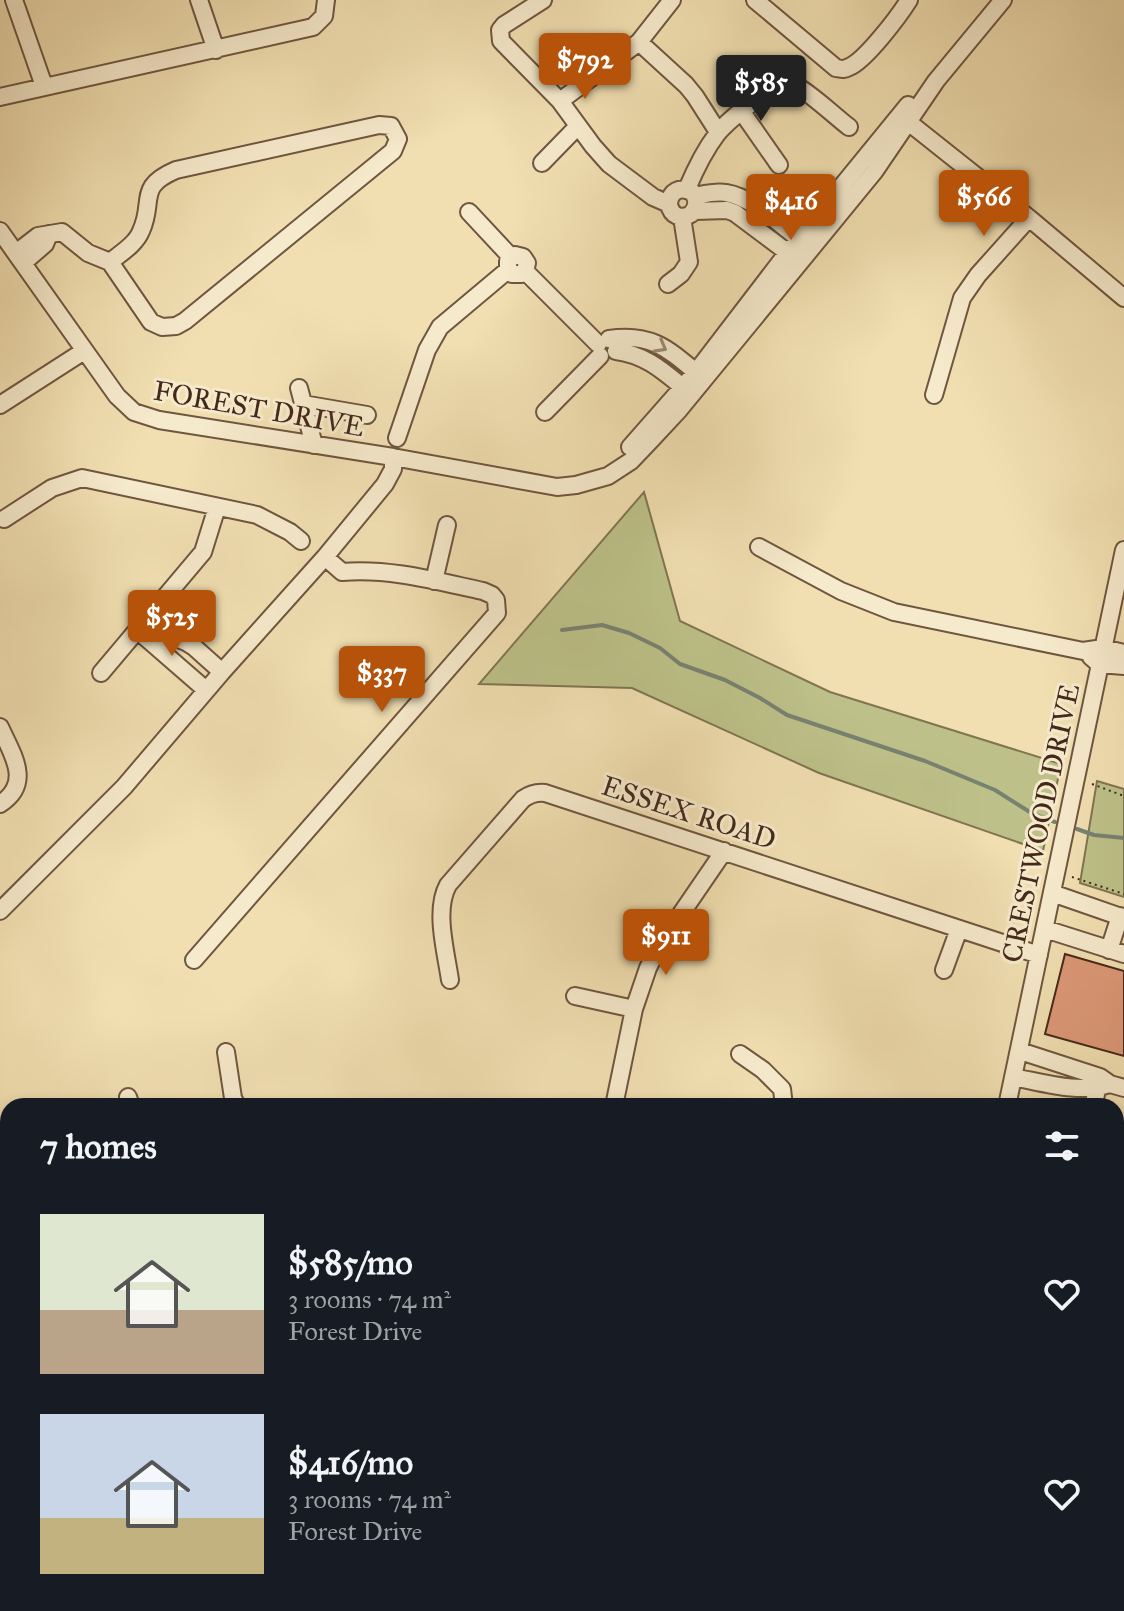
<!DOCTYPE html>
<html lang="en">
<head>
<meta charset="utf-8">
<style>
	body { margin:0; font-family:"IM FELL Great Primer",serif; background:#20242c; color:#f1f3f6; height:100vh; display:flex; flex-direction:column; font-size:30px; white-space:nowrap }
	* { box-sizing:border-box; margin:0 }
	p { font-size:26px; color:#9ea1a6 }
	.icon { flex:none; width:44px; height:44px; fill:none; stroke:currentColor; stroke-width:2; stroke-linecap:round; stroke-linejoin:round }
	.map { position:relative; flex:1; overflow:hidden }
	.drawer { position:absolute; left:0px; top:1098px; width:1124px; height:514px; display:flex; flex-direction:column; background:#171b24; border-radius:24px 24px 0 0; box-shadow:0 4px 12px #0003 }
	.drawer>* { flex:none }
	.price { position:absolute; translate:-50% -68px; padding:0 18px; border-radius:8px; background:#b45309; color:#fff; font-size:26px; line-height:52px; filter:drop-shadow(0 2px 4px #0008) }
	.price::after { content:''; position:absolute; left:50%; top:48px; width:24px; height:18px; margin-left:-12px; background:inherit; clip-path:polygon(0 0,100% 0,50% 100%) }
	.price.current { background:#222; color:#fff }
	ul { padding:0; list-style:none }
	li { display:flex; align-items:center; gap:24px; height:200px; padding:0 40px }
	li span { display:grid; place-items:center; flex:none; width:224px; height:160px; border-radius:0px; color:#555 }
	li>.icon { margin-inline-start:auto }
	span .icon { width:96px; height:96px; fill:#fffc; stroke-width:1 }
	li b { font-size:34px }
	h2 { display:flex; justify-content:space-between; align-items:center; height:96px; padding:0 40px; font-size:34px }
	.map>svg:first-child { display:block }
</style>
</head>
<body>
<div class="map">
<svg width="1124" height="1611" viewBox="0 0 1124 1611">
	<rect width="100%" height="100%" fill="#f1dfb1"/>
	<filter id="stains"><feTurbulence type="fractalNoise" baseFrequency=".0025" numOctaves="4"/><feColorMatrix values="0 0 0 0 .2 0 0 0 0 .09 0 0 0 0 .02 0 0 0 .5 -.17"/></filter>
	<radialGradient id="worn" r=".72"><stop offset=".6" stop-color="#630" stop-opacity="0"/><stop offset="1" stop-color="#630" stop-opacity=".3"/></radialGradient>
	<path fill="#bdc189" stroke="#807552" stroke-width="2" d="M644,492L680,621L830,692L1061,764L1043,851L819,773L632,688L479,684Z
		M1097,781L1124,789V897L1080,883Z
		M1124,1312V1611H919L920,1604H1116V1313Z"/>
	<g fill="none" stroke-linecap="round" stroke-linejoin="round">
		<path stroke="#788271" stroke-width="4" d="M562,630L602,625L629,633L660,648L680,664L725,680L760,698L787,715L925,761L995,790L1033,814L1055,822
			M1077,829L1094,835L1124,838"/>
	</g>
	<path fill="#dc9877" stroke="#44291b" stroke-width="2" d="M1065,954L1124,971V1056L1045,1034Z"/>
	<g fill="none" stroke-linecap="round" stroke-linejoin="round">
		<defs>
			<path id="minor" d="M14,0L44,86
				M199,0L216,50
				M543,0L504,25L500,30L501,41L560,101L593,146L609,164L653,197L669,204C671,216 681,220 691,214C698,207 698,199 692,192C680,186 670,191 669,204
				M672,0L639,42L686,85L695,96L718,132
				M755,0L836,68C842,69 843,70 849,67C865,61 899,16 909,0
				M0,97L313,27L324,16L326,0
				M560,101L639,42
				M742,112L779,165
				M902,117L1029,218L1124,298
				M542,163L578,126
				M687,189C695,170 704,151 717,134C728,120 777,79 794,85C806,89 837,118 849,127
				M695,196C705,194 716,191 726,193C753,197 784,228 805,244
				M695,211L727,210L735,213L795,258
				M469,212L511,257
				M0,231L117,396L134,412L159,420L393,457L557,487L576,485L608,476L631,461L651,440L679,410L874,172L936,81L1003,0
				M16,253L38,236L62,232L88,253L110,262L151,322L162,327L176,326L185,321L393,151L398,139L391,126L379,125L176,170C136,187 155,201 141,231C136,244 121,253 110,262
				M23,263L45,244L49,234
				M525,271L522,274H512L508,270V261L515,255L523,257L527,263L525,271L598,344
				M668,284L681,274L689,262L682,217
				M609,339C654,332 671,352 703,378
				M616,351C648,355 666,374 690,393
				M299,388L314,445
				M934,395L962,298L978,275L1029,218
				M303,404L367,415
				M0,405L84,351
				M545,412L600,356
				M397,438L427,350L440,327L508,270
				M630,447L696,372L788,252L908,105
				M4,519L52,488L82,478L257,515L290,532L301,541
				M759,547L841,591L894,612L1083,651L1103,648L1124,653
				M434,581L447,525
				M147,618L165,634L186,642L194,647L222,672
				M137,630L206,690
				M1091,657L1099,664L1124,666
				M101,673L203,552L217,507
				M0,727C12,754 33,783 0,804
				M1052,893L1124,918
				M0,911L124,787L222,672L325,557L385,484L393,469V457
				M1045,929L1124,954
				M1109,950L1120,916
				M194,960L497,613L496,600L492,595L483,591C436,581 390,568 342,572L325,557
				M944,970L959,929
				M450,980C446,952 434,910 448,885L523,799C530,794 536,792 545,793L1039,955
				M575,996L634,1009
				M1020,1051L1100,1077L1110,1084L1124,1088
				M226,1052L233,1098L237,1106
				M740,1054L763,1070L782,1089L784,1106
				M1013,1077C1045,1083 1079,1094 1110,1084
				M128,1097L131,1106
				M614,1106L634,1009L648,968L659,946L724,851
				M1007,1106L1124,550
				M1093,1106L1100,1079
				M0,1468L8,1487
				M0,1547L8,1544
				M38,1604L41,1611
				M240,1604L248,1611
				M346,1604L355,1611
				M878,1604L888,1611
				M0,1609L10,1604
				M747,1611L752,1604"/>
		</defs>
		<use href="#minor" stroke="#6f5640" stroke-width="20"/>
		<path stroke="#44291b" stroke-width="2" stroke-dasharray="2 4" stroke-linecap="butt" d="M1092,784L1124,796
			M1072,877L1124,894
			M1116,1350L1124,1348
			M944,1611L946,1604"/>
		<use href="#minor" stroke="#f6eacc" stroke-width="16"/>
	</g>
	<defs><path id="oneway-chevron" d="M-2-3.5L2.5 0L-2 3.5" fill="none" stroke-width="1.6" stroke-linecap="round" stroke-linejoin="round" transform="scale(2)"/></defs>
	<use stroke="#9d8a74" href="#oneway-chevron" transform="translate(661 347) rotate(29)"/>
	<g text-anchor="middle" stroke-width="6" stroke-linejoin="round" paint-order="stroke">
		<g font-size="28" fill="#44291b" stroke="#f6eacc">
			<text transform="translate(259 408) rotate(10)" y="10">FOREST DRIVE</text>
			<text transform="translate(689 812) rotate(18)" y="10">ESSEX ROAD</text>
			<text transform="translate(1040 823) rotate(-78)" y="10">CRESTWOOD DRIVE</text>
		</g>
	</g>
	<rect width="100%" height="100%" filter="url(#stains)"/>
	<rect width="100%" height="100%" fill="url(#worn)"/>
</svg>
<b class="price" style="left:585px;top:101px">$792</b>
<b class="price current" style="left:761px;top:123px">$585</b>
<b class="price" style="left:984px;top:238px">$566</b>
<b class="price" style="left:791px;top:242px">$416</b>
<b class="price" style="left:172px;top:658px">$525</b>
<b class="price" style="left:382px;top:714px">$337</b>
<b class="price" style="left:666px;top:977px">$911</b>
<section class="drawer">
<h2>7 homes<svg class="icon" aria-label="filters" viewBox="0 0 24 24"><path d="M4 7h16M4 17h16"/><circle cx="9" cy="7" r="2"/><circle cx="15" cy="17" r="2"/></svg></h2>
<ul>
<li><span style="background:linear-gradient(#dfe7d0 60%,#b9a48a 0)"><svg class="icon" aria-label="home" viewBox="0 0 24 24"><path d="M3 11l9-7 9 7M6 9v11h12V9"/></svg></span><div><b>$585/mo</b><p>3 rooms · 74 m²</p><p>Forest Drive</p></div><svg class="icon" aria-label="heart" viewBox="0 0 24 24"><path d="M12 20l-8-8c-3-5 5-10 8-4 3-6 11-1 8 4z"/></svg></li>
<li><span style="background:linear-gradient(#c9d6e8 65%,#c2b280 0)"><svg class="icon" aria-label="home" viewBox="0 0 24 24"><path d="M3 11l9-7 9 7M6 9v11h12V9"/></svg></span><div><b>$416/mo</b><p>3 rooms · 74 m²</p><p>Forest Drive</p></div><svg class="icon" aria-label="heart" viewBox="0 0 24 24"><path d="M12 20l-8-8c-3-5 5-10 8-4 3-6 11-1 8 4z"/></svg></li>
</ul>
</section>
</div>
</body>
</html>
